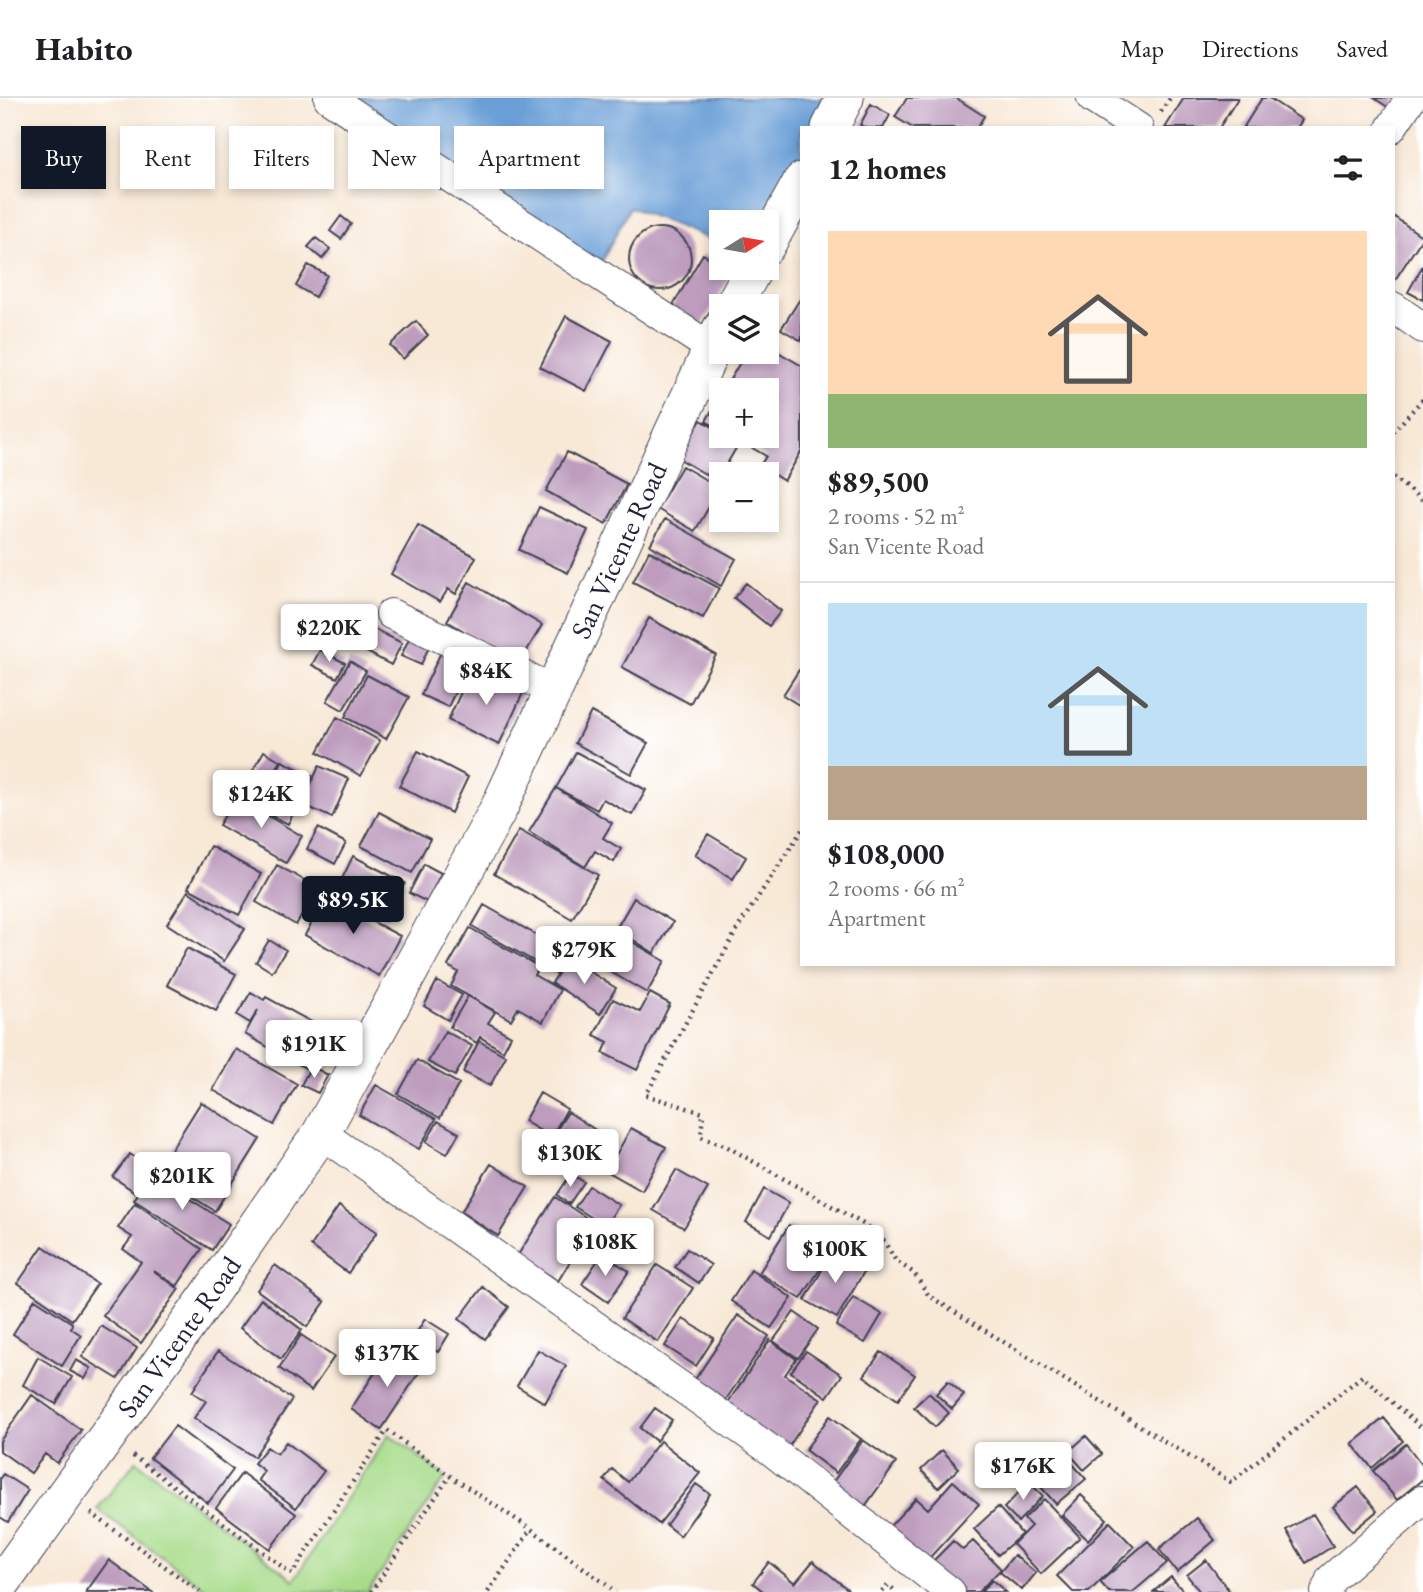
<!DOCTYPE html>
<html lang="en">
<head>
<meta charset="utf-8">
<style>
	body { margin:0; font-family:"EB Garamond",serif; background:#f2f2f2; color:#202124; height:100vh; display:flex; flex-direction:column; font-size:26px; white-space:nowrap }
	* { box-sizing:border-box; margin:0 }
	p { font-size:23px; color:#757577 }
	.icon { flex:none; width:38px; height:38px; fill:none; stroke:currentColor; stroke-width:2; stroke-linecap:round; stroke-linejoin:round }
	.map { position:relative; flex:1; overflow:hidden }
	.sheet { position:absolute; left:800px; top:28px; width:595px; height:840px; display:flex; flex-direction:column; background:#fff; border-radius:0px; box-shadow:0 4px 10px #0003 }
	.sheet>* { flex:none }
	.hud { position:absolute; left:21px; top:28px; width:665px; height:63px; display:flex; gap:14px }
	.needle { width:46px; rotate:79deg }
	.buttons { position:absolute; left:709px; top:112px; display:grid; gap:14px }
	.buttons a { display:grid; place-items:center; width:70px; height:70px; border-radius:0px; background:#fff; box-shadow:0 4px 10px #0003; font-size:35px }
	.price { position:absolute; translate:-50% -60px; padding:0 16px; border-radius:7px; background:#fff; color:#222; font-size:23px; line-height:46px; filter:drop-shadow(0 2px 4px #0008) }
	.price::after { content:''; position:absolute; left:50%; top:42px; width:21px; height:16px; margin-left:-10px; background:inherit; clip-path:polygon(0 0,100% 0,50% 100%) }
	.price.current { background:#111827; color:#fff }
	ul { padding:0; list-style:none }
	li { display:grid; align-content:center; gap:14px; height:371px; padding:0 28px }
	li+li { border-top:2px solid #e0e0e0 }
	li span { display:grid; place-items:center; height:217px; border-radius:0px; color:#555 }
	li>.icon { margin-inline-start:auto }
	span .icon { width:126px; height:126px; fill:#fffc; stroke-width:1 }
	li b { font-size:30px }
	h2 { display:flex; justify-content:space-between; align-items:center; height:84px; padding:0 28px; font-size:30px }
	.chip { padding:0 24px; border-radius:0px; background:#fff; box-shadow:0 4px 10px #0003; font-size:24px; line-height:63px }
	.chip.current { background:#111827; color:#fff }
	header { display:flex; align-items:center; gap:42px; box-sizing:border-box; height:98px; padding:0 35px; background:#fff; border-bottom:2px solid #e0e0e0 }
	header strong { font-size:33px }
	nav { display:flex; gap:38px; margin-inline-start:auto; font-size:24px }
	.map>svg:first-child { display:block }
</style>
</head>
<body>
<header>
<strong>Habito</strong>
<nav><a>Map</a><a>Directions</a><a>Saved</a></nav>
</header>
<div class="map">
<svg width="1423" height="1494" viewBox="0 0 1423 1494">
	<rect width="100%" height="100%" fill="#fff"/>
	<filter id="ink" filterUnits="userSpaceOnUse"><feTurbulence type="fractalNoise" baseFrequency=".0143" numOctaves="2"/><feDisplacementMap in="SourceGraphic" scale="14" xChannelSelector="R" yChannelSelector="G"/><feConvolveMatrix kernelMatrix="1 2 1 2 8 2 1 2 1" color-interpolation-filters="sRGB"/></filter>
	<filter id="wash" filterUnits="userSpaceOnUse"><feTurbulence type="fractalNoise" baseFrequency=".00686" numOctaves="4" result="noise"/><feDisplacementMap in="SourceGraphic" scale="28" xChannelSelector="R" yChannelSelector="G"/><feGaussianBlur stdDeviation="1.57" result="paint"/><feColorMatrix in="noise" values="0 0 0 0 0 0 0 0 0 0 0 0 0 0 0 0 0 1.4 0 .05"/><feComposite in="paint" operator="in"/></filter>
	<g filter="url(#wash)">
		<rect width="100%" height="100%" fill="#f8e8d6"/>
		<path fill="#a8dc8b" stroke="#657f63" stroke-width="2" d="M389,1336L446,1379L368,1494H210L97,1411L136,1363L294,1482Z"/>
		<path fill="#6b9fd7" stroke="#466089" stroke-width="2" d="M338,0H834L817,30H802L801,55L764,124H721V146L630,109L598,171Z"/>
		<g id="blocks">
			<path fill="#bd9cbe" d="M907,0H956L984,18L977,30H913L895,19Z
				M1184,0H1238L1219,30H1165Z
				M1262,0H1269L1302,22L1297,30H1243Z
				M1374,0H1396L1389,10Z
				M871,6L890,17L883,30H866L860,27Z
				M341,118L351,126L341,141L330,133Z
				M1393,118L1423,139L1393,185Z
				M629 161a31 31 0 1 1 62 0a31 31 0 1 1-62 0Z
				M316,140L330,151L322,161L308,149Z
				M703,156L721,167V170L733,174L699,232L669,214Z
				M308,167L327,177L315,199L296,188Z
				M1423,167V202L1408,194Z
				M802,198V243L781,231Z
				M566,218L612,243L586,293L540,269Z
				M416,223L428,237L403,261L390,247Z
				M766,247L802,268V352L784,383L760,368L766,358L732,338H766V292H724L746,254H766Z
				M721,297V332L706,323Z
				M701,322L721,334V338H728L739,345L717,383L678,360Z
				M567,354L627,386L606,426L546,393Z
				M682,368L720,390L695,433L657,411Z
				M539,409L588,432L568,475L519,452Z
				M665,421L736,461L721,488L650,447Z
				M418,427L476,459L456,496L448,491L440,504L391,476Z
				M649,453L719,490L703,520L633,484Z
				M469,484L542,527L519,566L447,523Z
				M746,485L781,513L769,528L734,500Z
				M649,520L716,557L690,606L622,569Z
				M372,530L402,545L391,567L361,551Z
				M411,536L431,544L421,567L401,558Z
				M320,552L345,565L337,580L312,567Z
				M442,552L469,565L448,609L421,597Z
				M350,563L366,573L343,612L327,603Z
				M472,571L523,595L499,647L448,622Z
				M799,572L802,574V609L783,597Z
				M367,577L409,599L386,641L345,619Z
				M591,614L648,645L631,676L575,645Z
				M337,619L380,643L361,678L318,654Z
				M264,653L281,663L255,708L238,698Z
				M418,653L468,679L451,715L399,688Z
				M576,654L646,692L632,717L603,701L597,712L556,690Z
				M282,663L312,678L288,726L258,711Z
				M319,668L349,681L332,720L302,706Z
				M556,690L612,725L603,740L621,751L614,764L595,753L585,769L529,734Z
				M236,699L302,738L286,765L219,727Z
				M379,714L430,741L412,775L361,748Z
				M318,730L346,745L335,766L307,751Z
				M519,732L598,777L572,821L494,776Z
				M708,736L746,759L733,781L695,757Z
				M210,748L261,776L239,817L188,790Z
				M353,758L405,785L387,820L336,793Z
				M424,766L441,775L427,804L409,795Z
				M277,767L318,790L296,827L256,804Z
				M188,793L245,831L224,863L167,826Z
				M326,799L400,838L379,878L305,837Z
				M634,800L673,824L654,855L616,831Z
				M484,807L568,855L556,876L472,828Z
				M470,830L539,869L534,877L560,892L543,924L518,910L511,922L451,888L458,874L448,868Z
				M613,833L665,863L647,895L595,865Z
				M269,842L286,852L272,874L256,864Z
				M187,850L236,876L216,913L167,887Z
				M568,860L616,890L600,916L552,885Z
				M437,883L462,897L448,922L424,908Z
				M251,894L264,902L266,899L326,932L305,970L245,936L258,912L250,925L237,917Z
				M650,895L670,906L637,972L603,955L608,944L594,937L613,901L640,914Z
				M468,898L495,914L488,925L511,938L503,953L480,939L477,945L450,929Z
				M445,933L472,948L455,978L428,964Z
				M479,943L506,958L490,988L463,974Z
				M236,951L297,986L274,1027L213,992Z
				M417,962L459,986L440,1020L398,996Z
				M311,968L328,977L318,995L301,987Z
				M376,987L436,1021L419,1051L359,1017Z
				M540,995L567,1011L551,1039L524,1023Z
				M201,1004L260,1041L215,1113L156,1076Z
				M568,1014L597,1033L583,1056L553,1038Z
				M438,1023L459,1035L447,1056L426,1044Z
				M631,1030L666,1049L642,1093L607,1073Z
				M130,1056L151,1071L135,1094L113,1079Z
				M491,1066L528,1089L498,1138L461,1114Z
				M676,1072L708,1090L684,1130L653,1112Z
				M151,1076L229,1126L212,1152L134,1102Z
				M571,1076L584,1084L569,1106L557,1097Z
				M589,1088L619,1107L605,1128L575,1109Z
				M764,1091L789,1105L771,1138L746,1124Z
				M555,1099L594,1125L558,1183L518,1157Z
				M135,1105L202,1151L177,1188L154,1173L179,1191L141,1245L103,1218L141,1164L123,1151L132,1139L118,1130Z
				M339,1108L377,1134L348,1175L311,1148Z
				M789,1127L831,1154L801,1201L759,1175Z
				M43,1148L97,1186L72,1222L18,1185Z
				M687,1151L711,1167L699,1185L675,1169Z
				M833,1153L865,1172L837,1220L805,1202Z
				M602,1156L629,1173L608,1204L582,1186Z
				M275,1167L325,1204L307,1229L257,1192Z
				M657,1167L693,1190L658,1244L622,1220Z
				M751,1172L792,1200L771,1230L731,1203Z
				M483,1189L509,1209L485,1241L459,1221Z
				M853,1199L882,1216L865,1245L836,1228Z
				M35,1201L72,1225L71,1230L81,1237L62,1268L13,1236Z
				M261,1201L302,1232L281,1261L240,1230Z
				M794,1214L818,1231L798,1260L773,1243Z
				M738,1217L769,1238L725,1303L694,1283Z
				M425,1221L449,1236L438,1254L414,1239Z
				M683,1221L714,1240L696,1268L665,1248Z
				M101,1228L137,1250L118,1281L82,1259Z
				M301,1237L334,1259L311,1293L279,1270Z
				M770,1242L796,1261L785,1277L821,1301L787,1351L725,1309Z
				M392,1249L422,1270L381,1332L351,1311Z
				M538,1252L566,1268L545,1305L517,1288Z
				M218,1253L292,1301L254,1359L194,1320L206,1303L192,1294Z
				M806,1253L842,1277L827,1299L791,1274Z
				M881,1254L915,1277L898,1302L864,1278Z
				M38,1259L72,1279L56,1306L23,1287Z
				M76,1262L91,1270L85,1281L70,1273Z
				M948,1283L964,1297L952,1311L936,1296Z
				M929,1295L949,1315L935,1329L914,1309Z
				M32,1297L81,1332L57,1365L45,1356L31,1375L0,1353V1343Z
				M655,1310L672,1322L656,1343L640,1330Z
				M830,1318L861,1341L836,1375L805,1352Z
				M1384,1320L1403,1343L1372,1370L1352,1346Z
				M175,1328L233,1372L208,1405L150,1360Z
				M1086,1338L1102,1356L1084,1372L1068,1354Z
				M863,1342L896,1365L863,1411L830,1388Z
				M660,1343L700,1375L659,1426L604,1382L612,1371L628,1384Z
				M286,1344L324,1373L296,1410L258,1382L264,1373L254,1365L267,1349L277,1356Z
				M1406,1346L1423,1368V1381L1397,1402L1373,1373Z
				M942,1352L959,1370L938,1390L921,1372Z
				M1062,1354L1086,1381L1056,1406L1033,1380Z
				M242,1375L296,1416L270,1451L216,1410Z
				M3,1376L28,1392L8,1424L0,1419V1380Z
				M953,1383L979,1406L922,1468L889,1429L916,1400L928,1411Z
				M1029,1384L1043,1398L1018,1424L1004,1410Z
				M696,1386L710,1396L680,1438L666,1427Z
				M1358,1389L1377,1413L1353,1433L1333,1409Z
				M1081,1397L1107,1421L1088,1442L1062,1417Z
				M1044,1401L1080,1439L1041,1476L1013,1446L1031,1428L1024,1421Z
				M998,1409L1022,1436L998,1457L974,1431Z
				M1313,1416L1333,1448L1306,1465L1286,1432Z
				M1197,1420L1215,1442L1177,1474L1159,1451Z
				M1110,1424L1134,1449L1089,1494H1073L1057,1478Z
				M953,1443L963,1452L973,1443L1001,1471L978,1494H954L928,1468Z
				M1148,1443L1167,1465L1133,1494H1109L1100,1484Z
				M1014,1457L1036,1475L1022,1492L1000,1474Z
				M109,1462L152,1494H86Z
				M1206,1462L1230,1494H1200L1187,1477Z
				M813,1463L851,1494H764L753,1485L769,1464L795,1485Z
				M1171,1479L1184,1494H1153Z
				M992,1482L1006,1494H981Z"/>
		</g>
	</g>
	<g filter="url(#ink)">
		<use href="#blocks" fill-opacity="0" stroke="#424052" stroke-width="2"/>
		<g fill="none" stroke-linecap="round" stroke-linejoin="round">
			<defs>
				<path id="minor" d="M329,0L711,250
					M1092,0L1138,30
					M1391,30L1411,0
					M1393,209L1423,230
					M391,516L553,592
					M321,1035L772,1353L950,1494
					M1326,1494L1331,1481L1421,1403"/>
				<g id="tertiary">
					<path d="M830,30L845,0"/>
					<path d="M766,148L802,83"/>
					<path d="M733,208L754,170"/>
					<path id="s1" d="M0,1487L207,1200L321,1035L500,708L721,231"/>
				</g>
			</defs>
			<use href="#minor" stroke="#424052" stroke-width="32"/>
			<use href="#tertiary" stroke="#424052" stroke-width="39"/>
			<path stroke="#424052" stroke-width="4.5" stroke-dasharray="2 5" stroke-linecap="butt" d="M1161,14L1170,0
				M1393,334L1423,301
				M1393,379L1423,403
				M802,732L739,828L646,997L703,1015L701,1039L726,1048L879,1135L896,1163L914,1175L929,1198L1231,1384L1362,1278L1423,1331
				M133,1358L292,1476L387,1332L450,1378L531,1431L616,1494
				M91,1415L200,1494
				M371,1494L450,1378
				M488,1494L531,1431
				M882,1494L888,1487L897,1494"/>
			<use href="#minor" stroke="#fff" stroke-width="30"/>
			<use href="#tertiary" stroke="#fff" stroke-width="37"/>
		</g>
	</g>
	<g text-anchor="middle" stroke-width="6" stroke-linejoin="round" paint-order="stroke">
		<g font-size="28" fill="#22223b" stroke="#fff">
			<text dy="10" stroke="none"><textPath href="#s1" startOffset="1209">San Vicente Road</textPath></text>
			<text dy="10" stroke="none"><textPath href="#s1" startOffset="306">San Vicente Road</textPath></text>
		</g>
	</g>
</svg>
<div class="buttons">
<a><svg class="needle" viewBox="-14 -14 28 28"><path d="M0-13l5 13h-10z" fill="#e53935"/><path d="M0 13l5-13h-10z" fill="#757577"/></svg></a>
<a><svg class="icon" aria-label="layers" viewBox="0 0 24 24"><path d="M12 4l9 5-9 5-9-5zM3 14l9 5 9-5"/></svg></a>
<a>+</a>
<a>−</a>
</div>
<b class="price" style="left:329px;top:566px">$220K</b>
<b class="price" style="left:486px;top:609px">$84K</b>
<b class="price" style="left:261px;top:732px">$124K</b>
<b class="price current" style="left:353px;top:838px">$89.5K</b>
<b class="price" style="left:584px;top:888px">$279K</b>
<b class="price" style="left:314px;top:982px">$191K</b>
<b class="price" style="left:570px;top:1091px">$130K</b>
<b class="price" style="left:182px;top:1114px">$201K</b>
<b class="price" style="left:605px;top:1180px">$108K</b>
<b class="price" style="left:835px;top:1187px">$100K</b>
<b class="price" style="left:387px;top:1291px">$137K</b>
<b class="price" style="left:1023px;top:1404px">$176K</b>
<div class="hud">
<a class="chip current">Buy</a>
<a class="chip">Rent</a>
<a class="chip">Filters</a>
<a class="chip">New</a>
<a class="chip">Apartment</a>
</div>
<section class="sheet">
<h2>12 homes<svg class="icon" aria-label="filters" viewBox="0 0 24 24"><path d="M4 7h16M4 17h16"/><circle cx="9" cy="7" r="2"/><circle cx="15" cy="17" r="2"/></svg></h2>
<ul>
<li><span style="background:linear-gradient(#ffd9b3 75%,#8fb573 0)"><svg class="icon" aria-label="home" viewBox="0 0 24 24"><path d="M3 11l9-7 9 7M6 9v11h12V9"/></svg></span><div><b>$89,500</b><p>2 rooms · 52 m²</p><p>San Vicente Road</p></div></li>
<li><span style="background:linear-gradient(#bfe0f5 75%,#b9a48a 0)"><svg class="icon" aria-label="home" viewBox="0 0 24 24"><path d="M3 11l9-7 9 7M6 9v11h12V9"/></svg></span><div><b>$108,000</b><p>2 rooms · 66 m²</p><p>Apartment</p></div></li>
</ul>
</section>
</div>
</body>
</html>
